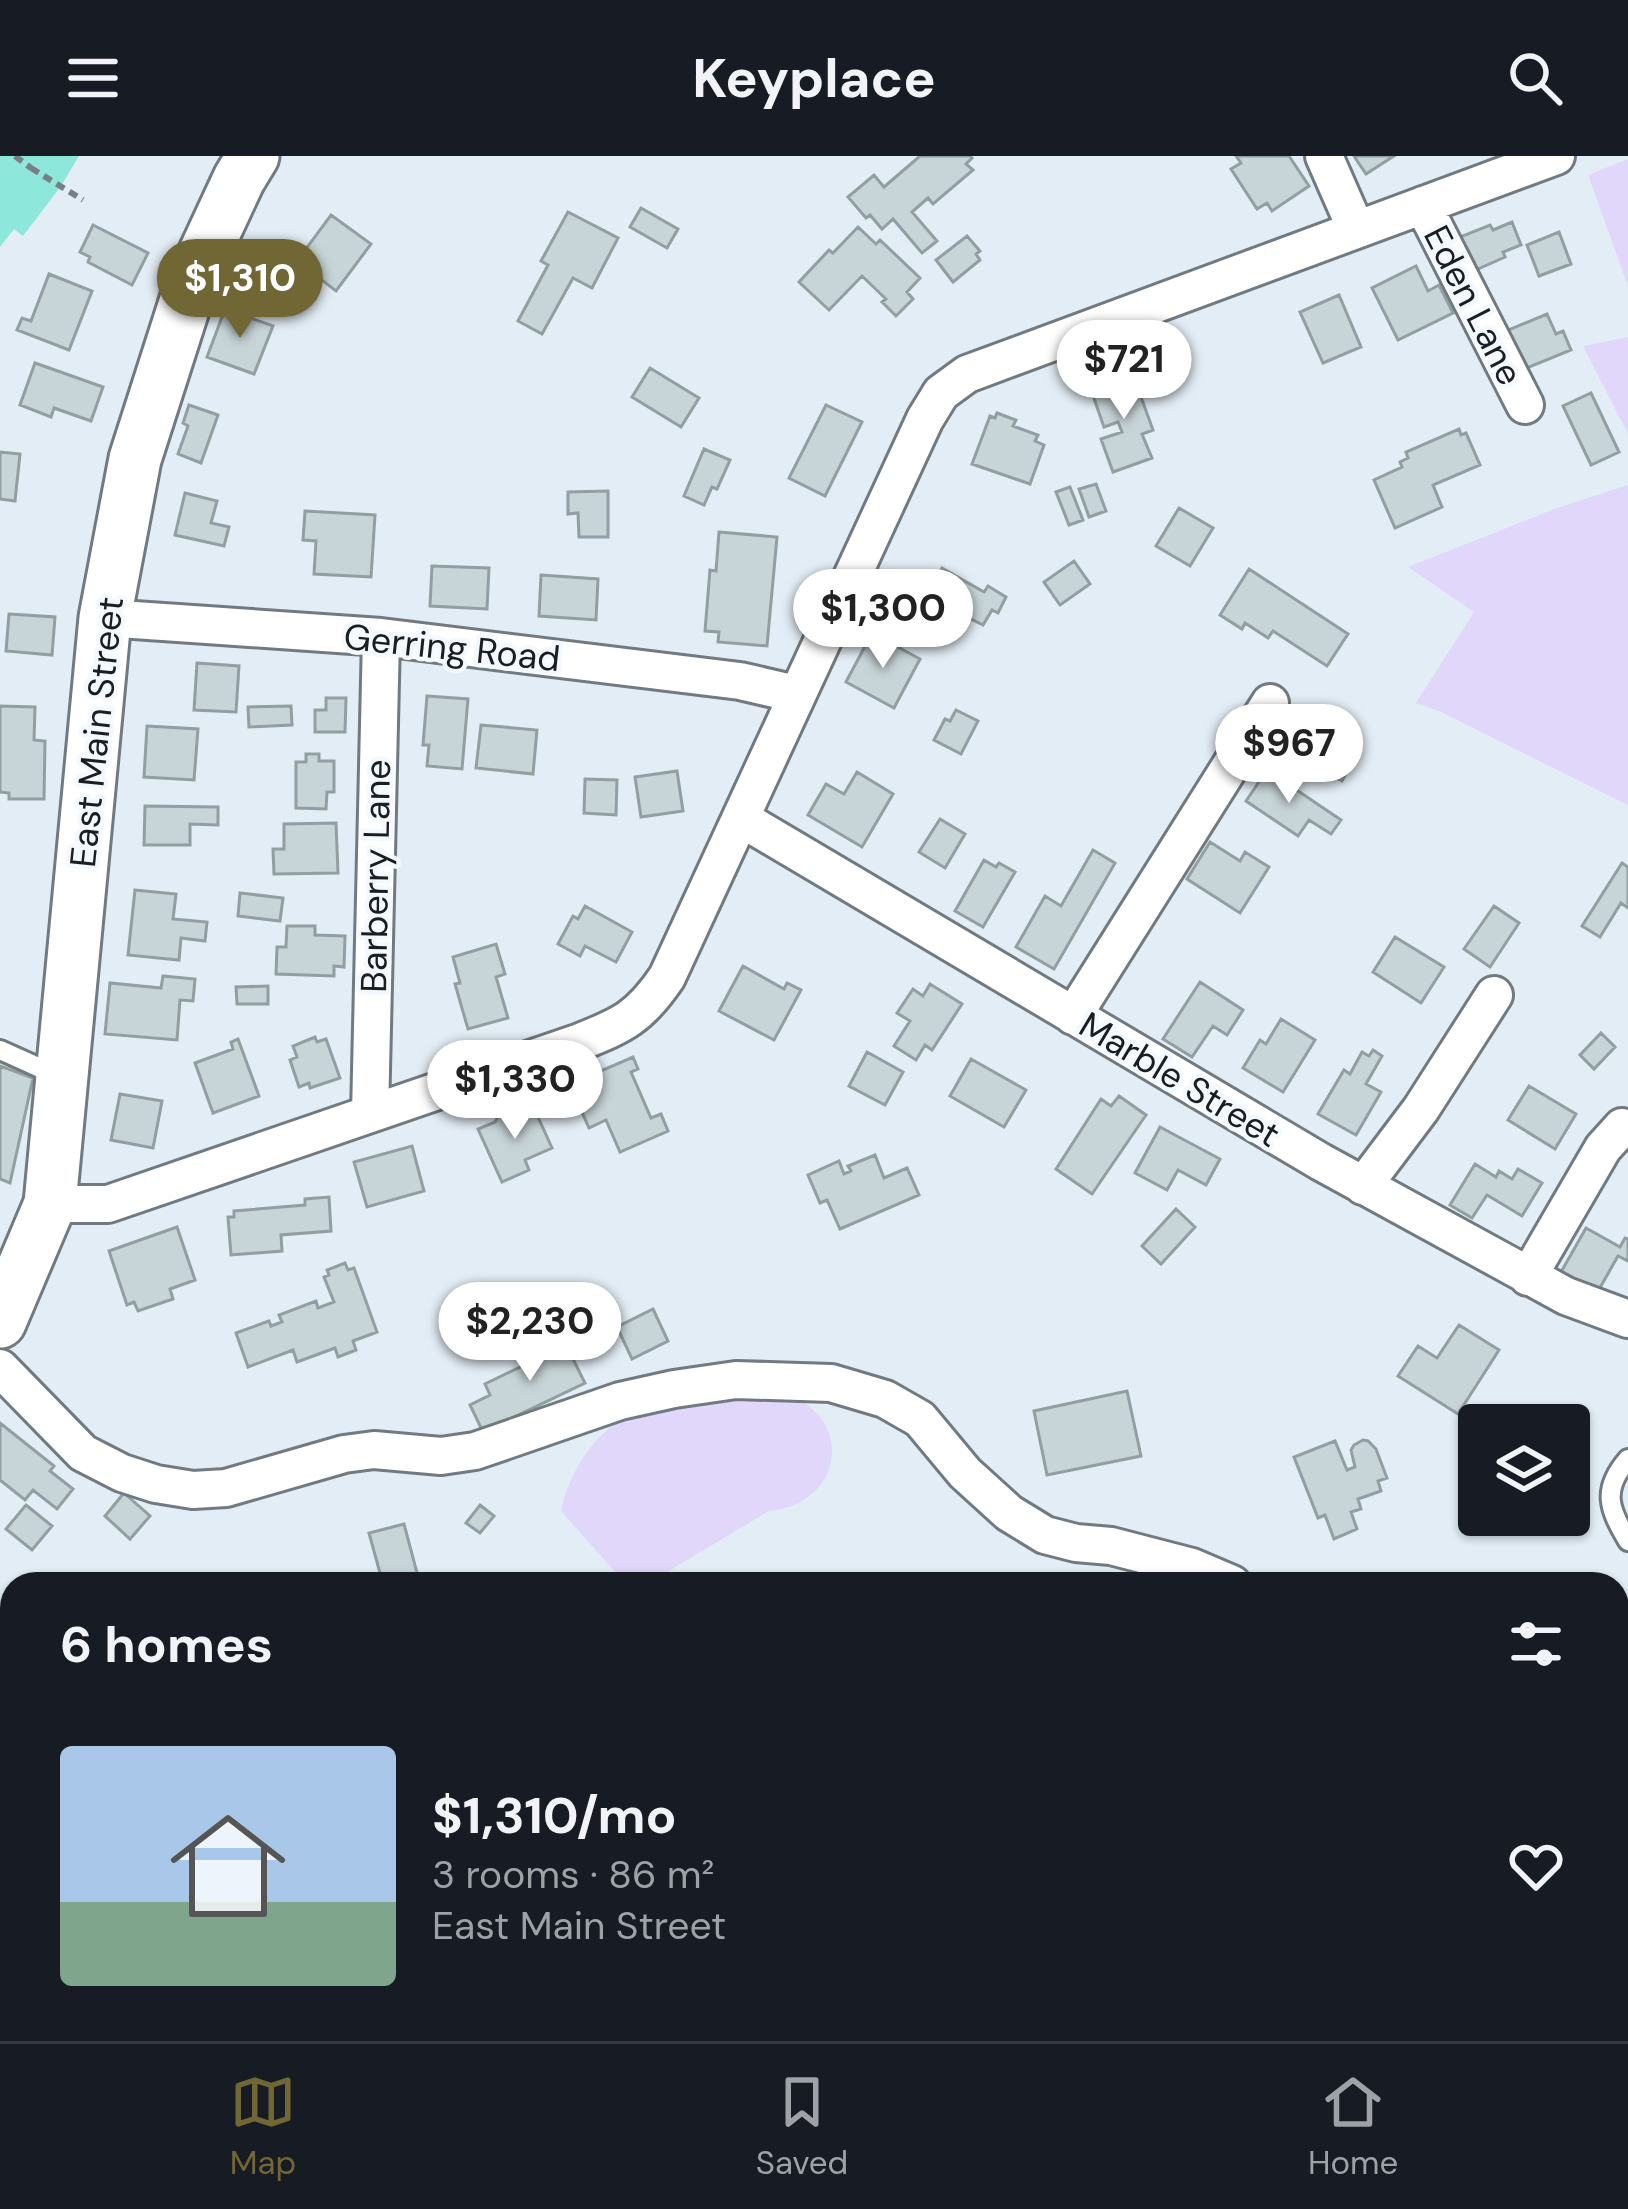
<!DOCTYPE html>
<html lang="en">
<head>
<meta charset="utf-8">
<style>
	body { margin:0; font-family:"DM Sans",sans-serif; background:#20242c; color:#f1f3f6; height:100vh; display:flex; flex-direction:column; font-size:45px; white-space:nowrap }
	* { box-sizing:border-box; margin:0 }
	p { font-size:39px; color:#9ea1a6 }
	.icon { flex:none; width:66px; height:66px; fill:none; stroke:currentColor; stroke-width:2; stroke-linecap:round; stroke-linejoin:round }
	.map { position:relative; flex:1; overflow:hidden }
	.panel { position:absolute; left:0px; top:1416px; width:1629px; height:471px; display:flex; flex-direction:column; background:#171b24; border-radius:36px 36px 0 0; box-shadow:0 3px 9px #0004 }
	.panel>* { flex:none }
	.fabs { position:absolute; left:1458px; top:1248px; display:grid; gap:24px }
	.fabs a { display:grid; place-items:center; width:132px; height:132px; border-radius:12px; background:#171b24; box-shadow:0 3px 9px #0004; font-size:60px }
	.price { position:absolute; translate:-50% -102px; padding:0 27px; border-radius:42px; background:#fff; color:#222; font-size:39px; line-height:78px; filter:drop-shadow(0 3px 6px #0008) }
	.price::after { content:''; position:absolute; left:50%; top:72px; width:36px; height:27px; margin-left:-18px; background:inherit; clip-path:polygon(0 0,100% 0,50% 100%) }
	.price.selected { background:#706734; color:#fff }
	ul { padding:0; list-style:none }
	li { display:flex; align-items:center; gap:36px; height:300px; padding:0 60px }
	li+li { border-top:3px solid #363941 }
	li span { display:grid; place-items:center; flex:none; width:336px; height:240px; border-radius:12px; color:#555 }
	li>.icon { margin-inline-start:auto }
	span .icon { width:144px; height:144px; fill:#fffc; stroke-width:1 }
	li b { font-size:51px }
	h2 { display:flex; justify-content:space-between; align-items:center; height:144px; padding:0 60px; font-size:51px }
	header { display:flex; justify-content:space-between; align-items:center; height:156px; padding:0 60px; background:#171b24; font-size:54px; font-weight:700 }
	.tabs { display:flex; justify-content:space-around; align-items:center; height:168px; border-top:3px solid #363941; background:#171b24; font-size:33px; color:#9ea1a6 }
	.tabs a { display:grid; justify-items:center; gap:6px }
	.tabs .selected { color:#706734 }
	.map>svg:first-child { display:block }
</style>
</head>
<body>
<header><svg class="icon" aria-label="menu" viewBox="0 0 24 24"><path d="M4 6h16M4 12h16M4 18h16"/></svg>Keyplace<svg class="icon" aria-label="search" viewBox="0 0 24 24"><circle cx="10" cy="10" r="6"/><path d="M15 15l6 6"/></svg></header>
<div class="map">
<svg width="1628" height="1885" viewBox="0 0 1628 1885">
	<rect width="100%" height="100%" fill="#e3edf5"/>
	<path fill="#e0d7fa" d="M1628,3V130L1588,19Z
		M1628,181V278L1583,190Z
		M1628,329V649L1439,555L1416,547L1474,456L1408,411L1557,352Z
		M681,1238L800,1244C857,1278 833,1350 769,1355L649,1427L618,1419L561,1355C569,1317 592,1280 626,1260C642,1250 663,1245 681,1238Z
		M925,1875C969,1875 1014,1873 1058,1875C1102,1878 1146,1885 1190,1875H1491L1505,1885H898Z"/>
	<path fill="#8ee7db" d="M0,0H79L61,30L23,80L14,73L0,91Z"/>
	<path fill="#c8d5d8" stroke="#929fa1" stroke-width="3" d="M920,0H970L972,2L966,8L973,14L933,48L928,42L912,56L937,85L922,97L893,63L882,73L870,59L866,62L848,41L874,19L884,31Z
		M1236,0H1289L1309,30L1272,55L1267,47L1257,53L1231,13L1241,7Z
		M1354,0H1394L1366,18Z
		M641,52L678,73L667,92L630,71Z
		M568,56L618,82L592,132L573,122L542,178L518,165L548,109L541,105Z
		M331,59L371,88L336,135L297,105Z
		M1512,66L1521,89L1503,96L1505,101L1469,117L1455,83L1490,69L1493,74Z
		M93,69L148,97L132,129L88,106L90,101L80,96Z
		M858,71L876,88L880,84L920,122L907,136L913,143L896,160L882,146L886,143L862,120L829,154L799,126L829,94L833,97Z
		M1559,76L1571,108L1539,120L1527,89Z
		M967,80L980,95L976,98L980,104L953,126L936,104Z
		M1416,110L1428,135L1439,129L1453,157L1398,184L1372,132Z
		M49,118L92,135L69,194L17,174L22,162L31,165Z
		M1339,139L1361,191L1323,207L1300,156Z
		M225,153L273,170L254,218L207,201Z
		M1547,158L1556,178L1563,175L1571,194L1522,214L1506,175Z
		M35,207L103,231L91,265L54,252L51,261L20,249Z
		M650,212L699,242L681,271L632,241Z
		M1133,219L1153,274L1142,278L1152,302L1113,316L1101,283L1122,276L1118,266L1104,271L1091,234Z
		M1591,237L1619,296L1591,309L1563,250Z
		M189,249L218,259L201,307L178,298L188,270L183,267Z
		M826,249L862,266L825,340L789,322Z
		M997,257L1016,264L1013,270L1038,279L1035,285L1044,289L1030,328L972,308L990,260L995,262Z
		M1459,273L1461,279L1466,277L1480,309L1433,329L1442,351L1395,372L1374,324L1402,311L1400,306L1408,302L1406,296Z
		M704,293L730,304L717,333L712,331L704,349L684,340Z
		M0,296L20,298L15,345L0,343Z
		M1096,328L1106,355L1089,361L1079,333Z
		M1070,331L1083,364L1069,369L1056,336Z
		M608,335V381H579L578,357L568,358V336Z
		M185,337L217,345L211,367L229,371L224,390L175,379Z
		M1179,352L1213,372L1190,410L1156,390Z
		M305,355L375,359L371,421L314,418L316,385L303,384Z
		M719,376L777,381L767,490L718,486L719,476L705,475L710,414L716,415Z
		M1074,405L1090,428L1060,449L1044,426Z
		M432,410L489,412L487,453L430,450Z
		M942,412L984,436L988,430L1006,441L998,457L992,454L983,469L969,462L960,477L919,455Z
		M1249,413L1348,478L1327,510L1273,475L1268,482L1245,467L1242,473L1220,459Z
		M541,419L598,423L596,464L539,460Z
		M9,458L55,461L52,499L6,495Z
		M872,477L920,503L894,552L846,526Z
		M197,507L239,510L236,556L194,554Z
		M427,540L468,543L462,613L427,610L429,589H423Z
		M326,542H346L345,576H315V554H326Z
		M0,550L35,551L34,584L45,585L44,643H9V637L0,636Z
		M291,550L292,569L249,571L248,551Z
		M956,554L978,565L961,598L934,584L945,563L950,565Z
		M1305,560L1342,581L1332,599L1351,608L1342,625L1286,594Z
		M481,569L537,574L533,618L476,612Z
		M147,570L198,573L194,624L144,621Z
		M306,598H319V605H334V636H327L326,653L296,652V606H306Z
		M1267,614L1341,664L1331,678L1309,664L1298,680L1246,645Z
		M677,615L683,655L641,661L635,621Z
		M857,616L893,638L862,691L808,659L826,628L844,638Z
		M585,623L617,624L616,659L584,657Z
		M145,650L218,651V669L190,668V689H144Z
		M940,663L965,678L945,712L919,696Z
		M336,667L338,717L274,718L273,693H284V668Z
		M1210,686L1240,705L1245,696L1269,711L1240,757L1187,723Z
		M1093,694L1115,707L1054,813L1016,791L1045,740L1061,750Z
		M984,704L996,711L999,707L1015,716L983,771L955,755Z
		M1622,707L1628,711V752L1621,747L1600,781L1582,770Z
		M135,734L176,738L173,763L207,766L205,785L181,782L179,804L128,799Z
		M240,737L283,742L280,765L238,760Z
		M585,750L632,776L616,806L585,790L580,800L558,788L573,760L578,763Z
		M1494,750L1519,767L1490,811L1464,793Z
		M287,770H315V779L345,780L344,811L334,810V820L276,818L277,791H286Z
		M1395,781L1444,811L1421,847L1373,816Z
		M496,788L505,818L496,821L508,862L468,873L455,828L460,827L453,801Z
		M743,810L784,833L787,827L801,834L774,884L719,855Z
		M163,820L195,823L193,845L180,844L177,884L105,878L110,827L161,832Z
		M1200,826L1243,854L1227,879L1213,870L1192,901L1163,883Z
		M930,828L962,848L932,894L925,889L916,904L894,890L910,865L897,857L913,833L923,840Z
		M268,830V848H237L236,831Z
		M1281,863L1315,884L1283,936L1243,912L1260,884L1266,888Z
		M1601,877L1615,891L1594,913L1580,899Z
		M315,881L317,886L326,883L340,922L310,932L309,927L299,931L290,904L297,901L293,890Z
		M238,883L259,940L213,957L195,907L233,893L231,886Z
		M1373,894L1382,900L1366,928L1381,936L1356,979L1318,958L1344,914L1350,918L1362,896L1369,900Z
		M867,896L903,916L885,949L849,930Z
		M633,901L638,913L631,916L651,962L661,958L668,975L620,996L606,964L589,972L573,936L592,929L589,920Z
		M971,903L1026,934L1004,971L950,940Z
		M0,910L33,922L10,1027L0,1023Z
		M1529,930L1576,958L1555,993L1508,964Z
		M120,938L162,945L153,992L111,984Z
		M1119,940L1146,959L1092,1038L1056,1013L1101,943L1111,950Z
		M533,950L552,992L525,1004L529,1014L502,1026L478,973L495,966L500,957L510,959Z
		M1160,971L1220,1003L1206,1029L1178,1014L1167,1034L1135,1017Z
		M412,990L424,1035L367,1051L354,1006Z
		M875,999L884,1022L907,1012L919,1039L840,1073L827,1044L820,1047L808,1019L839,1005L844,1018L851,1015L848,1010Z
		M1475,1008L1496,1021L1499,1015L1512,1023L1518,1013L1542,1027L1522,1060L1487,1039L1472,1062L1450,1049Z
		M329,1041L331,1075L281,1079L282,1095L231,1099L228,1061H234V1055L305,1049V1043Z
		M1176,1053L1195,1071L1161,1108L1142,1090Z
		M177,1071L195,1124L170,1133L173,1143L138,1155L134,1146L127,1149L109,1095Z
		M1586,1072L1620,1091L1625,1082L1628,1083V1105L1618,1100L1597,1137L1561,1116Z
		M345,1107L348,1114L354,1112L377,1176L353,1185L356,1194L338,1201L335,1192L297,1206L293,1194L248,1211L236,1177L269,1165L271,1170L282,1166L279,1159L316,1145L318,1152L334,1146L324,1121L329,1119L327,1114Z
		M653,1153L668,1185L632,1203L617,1171Z
		M1459,1169L1499,1194L1458,1258L1398,1220L1418,1190L1437,1202Z
		M558,1173L585,1227L483,1276L470,1249L490,1239L485,1228L541,1201L533,1185Z
		M1127,1235L1141,1300L1047,1319L1034,1255Z
		M0,1267L54,1310L50,1315L73,1333L57,1353L33,1334L25,1344L0,1324Z
		M1363,1284L1368,1285L1376,1293L1387,1322L1378,1325L1381,1335L1358,1343L1361,1353L1351,1356L1357,1373L1334,1383L1325,1359L1318,1362L1294,1301L1335,1285L1347,1314L1355,1311L1351,1294L1354,1289Z
		M124,1337L150,1360L130,1383L105,1360Z
		M26,1349L52,1370L32,1394L6,1373Z
		M480,1349L494,1360L480,1377L466,1367Z
		M404,1368L420,1428H383L369,1377Z
		M1628,1455V1541L1620,1551L1617,1549V1469Z
		M0,1828L12,1830V1874L0,1871Z"/>
	<g fill="none" stroke-linecap="round" stroke-linejoin="round">
		<defs>
			<path id="lane" d="M0,894L58,920
				M1628,1303C1601,1334 1609,1353 1628,1385"/>
			<path id="street" d="M1324,0L1356,73
				M1423,49L1525,249
				M105,462L381,481L740,525L796,538
				M742,663L1321,1006L1566,1140L1628,1163
				M1073,860L1270,547
				M370,958L381,481
				M1363,1030L1421,953L1494,839
				M50,1048H108L580,886C623,869 640,861 667,821L925,263L941,237L967,218L1556,0
				M1528,1121L1603,992L1622,971
				M0,1212L83,1297L122,1317L156,1328L193,1334L226,1332L344,1298L374,1294L441,1300L475,1295L620,1245L674,1233L736,1224L831,1227L885,1243L920,1263L965,1317L1009,1357L1045,1379L1076,1387L1111,1390L1192,1411L1232,1428
				M1617,1771L1628,1751
				M1580,1875L1597,1885"/>
			<path id="secondary" d="M0,1166L50,1048L105,462L135,303L193,122L239,23L253,0"/>
		</defs>
		<use href="#lane" stroke="#717a81" stroke-width="24"/>
		<use href="#street" stroke="#717a81" stroke-width="42"/>
		<use href="#secondary" stroke="#717a81" stroke-width="57"/>
		<path stroke="#798085" stroke-width="6" stroke-dasharray="9 6" stroke-linecap="butt" d="M15,0L31,12
			M31,12L83,44"/>
		<use href="#lane" stroke="#fff" stroke-width="18"/>
		<use href="#street" stroke="#fff" stroke-width="36"/>
		<use href="#secondary" stroke="#fff" stroke-width="51"/>
	</g>
	<g text-anchor="middle" stroke-width="9" stroke-linejoin="round" paint-order="stroke">
		<g font-size="36" fill="#1b1e21" stroke="#f3f9fe">
			<text transform="translate(1474 149) rotate(63)" y="13">Eden Lane</text>
			<text transform="translate(452 491) rotate(6)" y="13">Gerring Road</text>
			<text transform="translate(96 576) rotate(-84)" y="13">East Main Street</text>
			<text transform="translate(375 720) rotate(-89)" y="13">Barberry Lane</text>
			<text transform="translate(1180 923) rotate(31)" y="13">Marble Street</text>
		</g>
	</g>
</svg>
<div class="fabs">
<a><svg class="icon" aria-label="layers" viewBox="0 0 24 24"><path d="M12 4l9 5-9 5-9-5zM3 14l9 5 9-5"/></svg></a>
</div>
<b class="price selected" style="left:240px;top:185px">$1,310</b>
<b class="price" style="left:1124px;top:266px">$721</b>
<b class="price" style="left:883px;top:515px">$1,300</b>
<b class="price" style="left:1289px;top:650px">$967</b>
<b class="price" style="left:515px;top:986px">$1,330</b>
<b class="price" style="left:530px;top:1228px">$2,230</b>
<section class="panel">
<h2>6 homes<svg class="icon" aria-label="filters" viewBox="0 0 24 24"><path d="M4 7h16M4 17h16"/><circle cx="9" cy="7" r="2"/><circle cx="15" cy="17" r="2"/></svg></h2>
<ul>
<li><span style="background:linear-gradient(#a9c7e8 65%,#7fa58c 0)"><svg class="icon" aria-label="home" viewBox="0 0 24 24"><path d="M3 11l9-7 9 7M6 9v11h12V9"/></svg></span><div><b>$1,310/mo</b><p>3 rooms · 86 m²</p><p>East Main Street</p></div><svg class="icon" aria-label="heart" viewBox="0 0 24 24"><path d="M12 20l-8-8c-3-5 5-10 8-4 3-6 11-1 8 4z"/></svg></li>
</ul>
</section>
</div>
<nav class="tabs">
<a class="selected"><svg class="icon" aria-label="map" viewBox="0 0 24 24"><path d="M3 6l6-2 6 2 6-2v14l-6 2-6-2-6 2zM9 4v14M15 6v14"/></svg>Map</a>
<a><svg class="icon" aria-label="saved" viewBox="0 0 24 24"><path d="M7 4h10v16l-5-4-5 4z"/></svg>Saved</a>
<a><svg class="icon" aria-label="home" viewBox="0 0 24 24"><path d="M3 11l9-7 9 7M6 9v11h12V9"/></svg>Home</a>
</nav>
</body>
</html>
